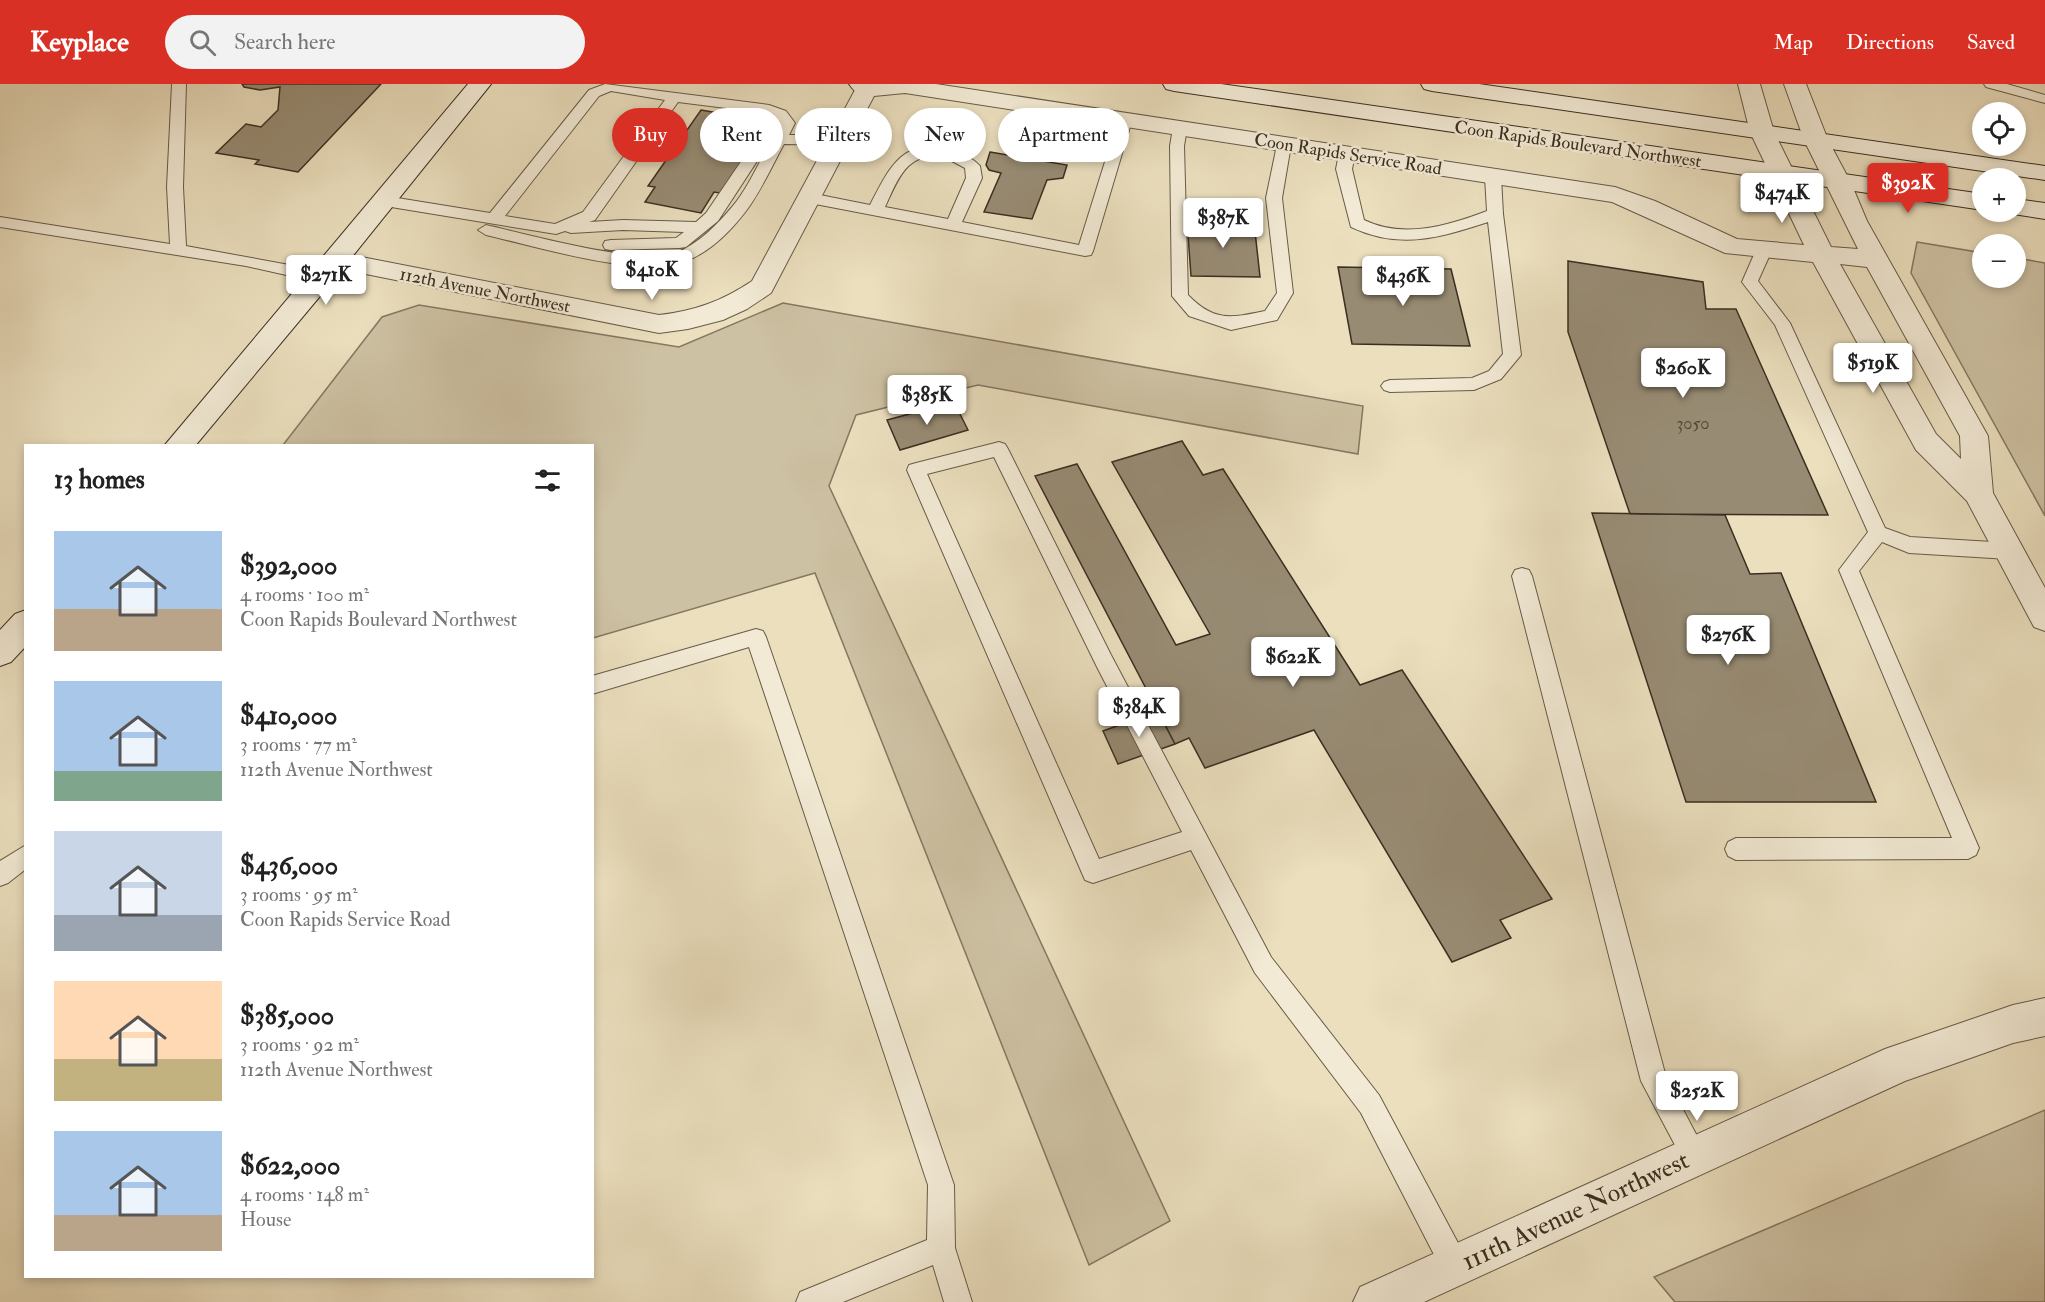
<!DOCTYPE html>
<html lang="en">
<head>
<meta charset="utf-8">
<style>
	body { margin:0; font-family:"IM FELL Double Pica",serif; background:#f2f2f2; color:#222; height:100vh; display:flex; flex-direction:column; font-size:22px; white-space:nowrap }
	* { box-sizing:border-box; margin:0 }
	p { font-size:20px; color:#767676 }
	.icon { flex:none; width:33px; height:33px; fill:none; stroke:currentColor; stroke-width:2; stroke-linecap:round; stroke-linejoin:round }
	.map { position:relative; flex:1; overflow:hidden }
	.panel { position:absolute; left:24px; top:360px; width:570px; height:834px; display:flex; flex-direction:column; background:#fff; border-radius:0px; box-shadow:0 3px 9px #0003 }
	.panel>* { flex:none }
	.guide { position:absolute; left:612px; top:24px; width:570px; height:54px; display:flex; gap:12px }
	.tools { position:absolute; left:1972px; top:18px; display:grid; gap:12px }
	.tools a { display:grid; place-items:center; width:54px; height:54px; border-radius:50%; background:#fff; box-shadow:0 3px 9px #0003; font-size:30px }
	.price { position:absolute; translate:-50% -51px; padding:0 14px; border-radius:6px; background:#fff; color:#222; font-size:20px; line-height:39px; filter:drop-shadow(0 2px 3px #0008) }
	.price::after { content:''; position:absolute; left:50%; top:36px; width:18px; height:14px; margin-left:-9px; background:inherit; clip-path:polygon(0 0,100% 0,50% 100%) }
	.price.current { background:#d93025; color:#fff }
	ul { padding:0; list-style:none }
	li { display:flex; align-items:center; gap:18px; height:150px; padding:0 30px }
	li span { display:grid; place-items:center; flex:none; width:168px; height:120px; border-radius:0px; color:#555 }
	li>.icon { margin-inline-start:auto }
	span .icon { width:72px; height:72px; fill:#fffc; stroke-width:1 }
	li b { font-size:26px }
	h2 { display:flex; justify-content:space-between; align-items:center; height:72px; padding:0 30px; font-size:26px }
	.tag { padding:0 21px; border-radius:27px; background:#fff; box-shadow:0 3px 9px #0003; font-size:21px; line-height:54px }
	.tag.current { background:#d93025; color:#fff }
	header { display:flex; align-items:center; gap:36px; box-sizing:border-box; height:84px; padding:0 30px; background:#d93025; color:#fff }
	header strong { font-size:28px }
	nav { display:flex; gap:33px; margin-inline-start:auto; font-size:21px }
	.search { width:420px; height:54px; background:#f2f2f2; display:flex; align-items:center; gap:15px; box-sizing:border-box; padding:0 21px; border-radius:33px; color:#767676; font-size:22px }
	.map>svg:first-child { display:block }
</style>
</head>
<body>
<header>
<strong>Keyplace</strong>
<div class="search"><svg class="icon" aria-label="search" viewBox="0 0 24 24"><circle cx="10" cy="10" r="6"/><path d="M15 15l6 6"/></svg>Search here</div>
<nav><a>Map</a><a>Directions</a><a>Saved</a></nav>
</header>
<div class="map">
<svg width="2045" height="1218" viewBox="0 0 2045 1218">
	<rect width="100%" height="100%" fill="#ebdfbe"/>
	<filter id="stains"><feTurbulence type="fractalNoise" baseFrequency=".00333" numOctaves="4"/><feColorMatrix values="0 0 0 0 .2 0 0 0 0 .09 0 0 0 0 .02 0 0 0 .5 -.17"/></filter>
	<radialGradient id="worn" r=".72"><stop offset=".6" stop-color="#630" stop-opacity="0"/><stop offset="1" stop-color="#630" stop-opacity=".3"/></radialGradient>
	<path fill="#cdc1a3" stroke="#847862" stroke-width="1.5" d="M1917,158L1983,169V194H2016V174L2045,179V432L1911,189Z
		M783,219L1363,322L1358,370L978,301L856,331L829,402L1170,1137L1089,1181L815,489L593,554L592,362L283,361L382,233L419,221L679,263Z
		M2045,1026V1218H1675L1654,1193Z"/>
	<path fill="#978b73" stroke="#3b2f21" stroke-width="1.5" d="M242,0H381L298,88L255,80L259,76L216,69L246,40L261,43L278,26L280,3L260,6L244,3Z
		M701,26L765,37L751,58L758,60L726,110L714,108L701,129L645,118L655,103L648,102Z
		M990,68L1067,81L1063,94L1047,96L1032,135L984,128L1001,89L989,86L986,81Z
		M1187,137L1254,138L1260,193L1191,192Z
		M1568,177L1703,198L1706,225H1736L1828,431L1630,430L1568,248Z
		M1338,183L1451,185L1470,262L1352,260Z
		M954,318L968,346L900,366L887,336Z
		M1182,357L1203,391L1223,385L1360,601L1402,586L1552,815L1500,836L1511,854L1452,878L1314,646L1205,684L1189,654L1175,660L1035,392L1077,380L1176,561L1210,550L1112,378Z
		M1592,429L1725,431L1750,490L1781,489L1876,718H1686Z
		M1158,627L1175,660L1118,680L1103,647Z"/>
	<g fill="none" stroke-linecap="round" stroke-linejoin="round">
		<defs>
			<path id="lane" d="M172,0H186L183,103L186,162L322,187L328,189L330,193L328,197L322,199L246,182L0,143V133L170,160L167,103Z
				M605,0L769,21L786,27L795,39L789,51H840L847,56L840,61L784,60C772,82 761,107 746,127C730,148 708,170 683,178C639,194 534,162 486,151L478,146L486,141C527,150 640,182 676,169C698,160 717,141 732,123C749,103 761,74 774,51L718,137L686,163L680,164L611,166L605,165L603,161L605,157L611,156L676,154L684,148L623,146L571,149L565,147L556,150L385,122L377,117L385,112L490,129L589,6ZM611,7L665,16L583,128L555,140L505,132L599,12ZM678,18L766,29L768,38L706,129L696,138L623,136L589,138L595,136Z
				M1984,0H2007L2045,11V19L1986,3Z
				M1125,32L1132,36L1093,167L1091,171L1085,172L810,119L802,114L810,109L870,121C889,84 903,52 951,66C961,69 973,74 980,82L982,94L962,138L1079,161L1118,36ZM935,72L950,76L965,84L966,94L948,135L885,123C896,100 904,72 935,72Z
				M1180,40L1187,44L1184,62L1188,211C1214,238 1231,234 1265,227L1277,209L1266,114L1277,61L1284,56L1291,61L1282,114L1293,209L1277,236L1231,246L1189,232L1172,212L1170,62L1173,44Z
				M1347,65L1355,70L1352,85L1364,136C1403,155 1448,142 1487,127L1485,93L1488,90H1498L1501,93L1503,130L1521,271L1501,295L1474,306L1390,308L1384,306L1381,302L1384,298L1390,296L1472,294L1489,287L1503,270L1488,138C1439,154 1400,166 1351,143L1336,85L1339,70Z
				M1764,161L1770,162L1772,166L1758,197L1790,239L1885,444L1910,453L2009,459L2016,462L2019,467L2016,472L2009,475L1909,469L1882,458L1859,487L1979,764L1976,771L1968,775L1736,776L1728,772L1725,765L1728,758L1736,754H1952L1839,486L1868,448L1775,241L1742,198L1756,166L1758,162Z
				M999,358L1005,360L1008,365L1111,571L1271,873L1379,1011L1465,1172L1469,1182L1465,1192L1455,1196L1445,1192L1361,1029L1255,889L1191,766L1093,799L1085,796L907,386L909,381L916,379ZM994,373L1097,583L1182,748L1099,775L927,390Z
				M1522,484L1529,486L1532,492L1666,993L1707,1071L1703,1080L1694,1084L1685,1080L1641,997L1512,492L1515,486Z
				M756,545L763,547L766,553L954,1101L955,1164L972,1218H944L933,1181L843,1218H796L800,1208L927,1156L928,1101L749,563L592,610V592Z
				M26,761V785L8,799L0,802V777Z"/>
			<path id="street" d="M863,0H936L1615,103L1655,117L1737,155L1804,161L1750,48L1738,0H1760L1774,48L1831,163L1858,165L1804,56L1784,0H1806L1828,56L1851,99L1867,137L1988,352L1993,409L2045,504V547L2034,543L1967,417L1916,366L1813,178L1725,169L1612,118L905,9L874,12L771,209L747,225L723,236L688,245L659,249L336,184L327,182L323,176L327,170L336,168L659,231C695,227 722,217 752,197L855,6L858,1ZM1840,180L1867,183L1960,352L1961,375L1936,350Z
				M2045,914V952L2013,959L1905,997L1424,1218H1353L1360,1203L1885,965L2013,921Z"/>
			<path id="secondary" d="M468,0H491L331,199L195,362H164Z
				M849,0H873L877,6L874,11C862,14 856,10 849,0Z
				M1163,0H1221L1983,110V126L1174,7L1166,5Z
				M1421,0H1479L2045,82V96L1432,7L1424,5Z
				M2016,115L2045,119V135L2007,129L2016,128Z
				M26,526V562L11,578L0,582V546L15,530Z"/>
		</defs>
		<use href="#lane" stroke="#675b48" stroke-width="2"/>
		<use href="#street" stroke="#675b48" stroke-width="2"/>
		<use href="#secondary" stroke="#3b2f21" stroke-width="2"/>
		<use href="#lane" fill="#f2ead5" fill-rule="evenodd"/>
		<use href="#street" fill="#f2ead5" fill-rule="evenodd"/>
		<use href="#secondary" fill="#f2ead5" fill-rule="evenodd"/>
	</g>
	<g text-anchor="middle" stroke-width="5" stroke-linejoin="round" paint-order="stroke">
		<g font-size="18" fill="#3b2f21" stroke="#f2ead5">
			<text transform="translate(1578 60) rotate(8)" y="6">Coon Rapids Boulevard Northwest</text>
			<text transform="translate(1348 70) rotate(9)" y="6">Coon Rapids Service Road</text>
			<text transform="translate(485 206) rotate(11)" y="6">112th Avenue Northwest</text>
		</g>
		<g font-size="18" fill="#524636">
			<text x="1693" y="345">3050</text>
		</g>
		<g font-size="26" fill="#3b2f21" stroke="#f2ead5">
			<text transform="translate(1575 1126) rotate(-25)" y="9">111th Avenue Northwest</text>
		</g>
	</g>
	<rect width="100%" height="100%" filter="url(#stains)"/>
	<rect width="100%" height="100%" fill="url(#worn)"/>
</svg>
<div class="tools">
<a><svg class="icon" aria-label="locate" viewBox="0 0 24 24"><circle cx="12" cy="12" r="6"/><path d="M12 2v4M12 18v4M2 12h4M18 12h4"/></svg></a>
<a>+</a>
<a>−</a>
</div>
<b class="price current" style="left:1908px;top:130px">$392K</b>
<b class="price" style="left:1782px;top:140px">$474K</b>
<b class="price" style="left:1223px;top:165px">$387K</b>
<b class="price" style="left:652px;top:217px">$410K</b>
<b class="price" style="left:326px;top:222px">$271K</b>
<b class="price" style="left:1403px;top:223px">$436K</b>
<b class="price" style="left:1873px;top:310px">$519K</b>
<b class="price" style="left:1683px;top:315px">$260K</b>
<b class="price" style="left:927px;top:342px">$385K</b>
<b class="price" style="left:1728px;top:582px">$276K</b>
<b class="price" style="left:1293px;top:604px">$622K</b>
<b class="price" style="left:1139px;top:654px">$384K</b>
<b class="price" style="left:1697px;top:1038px">$252K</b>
<div class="guide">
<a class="tag current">Buy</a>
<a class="tag">Rent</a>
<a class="tag">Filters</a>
<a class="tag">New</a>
<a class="tag">Apartment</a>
</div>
<section class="panel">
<h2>13 homes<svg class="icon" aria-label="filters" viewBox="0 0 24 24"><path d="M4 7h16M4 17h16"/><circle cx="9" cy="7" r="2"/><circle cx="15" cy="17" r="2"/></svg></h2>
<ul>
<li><span style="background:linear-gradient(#a9c7e8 65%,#b9a48a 0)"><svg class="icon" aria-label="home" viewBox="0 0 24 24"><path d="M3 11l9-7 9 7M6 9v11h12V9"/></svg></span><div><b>$392,000</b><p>4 rooms · 100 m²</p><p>Coon Rapids Boulevard Northwest</p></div></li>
<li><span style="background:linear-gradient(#a9c7e8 75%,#7fa58c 0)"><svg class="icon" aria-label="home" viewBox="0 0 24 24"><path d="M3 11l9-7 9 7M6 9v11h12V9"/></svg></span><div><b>$410,000</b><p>3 rooms · 77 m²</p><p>112th Avenue Northwest</p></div></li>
<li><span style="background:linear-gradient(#c9d6e8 70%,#9aa5b1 0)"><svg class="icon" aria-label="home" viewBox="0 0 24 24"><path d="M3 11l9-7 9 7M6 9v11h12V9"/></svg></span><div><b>$436,000</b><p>3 rooms · 95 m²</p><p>Coon Rapids Service Road</p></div></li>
<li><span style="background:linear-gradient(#ffd9b3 65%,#c2b280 0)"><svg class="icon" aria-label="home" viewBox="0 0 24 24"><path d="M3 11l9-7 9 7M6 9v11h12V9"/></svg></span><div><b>$385,000</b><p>3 rooms · 92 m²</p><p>112th Avenue Northwest</p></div></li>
<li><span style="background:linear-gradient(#a9c7e8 70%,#b9a48a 0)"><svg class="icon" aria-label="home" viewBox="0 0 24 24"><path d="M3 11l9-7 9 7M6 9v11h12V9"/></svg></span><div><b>$622,000</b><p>4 rooms · 148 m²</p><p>House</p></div></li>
</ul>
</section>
</div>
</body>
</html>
